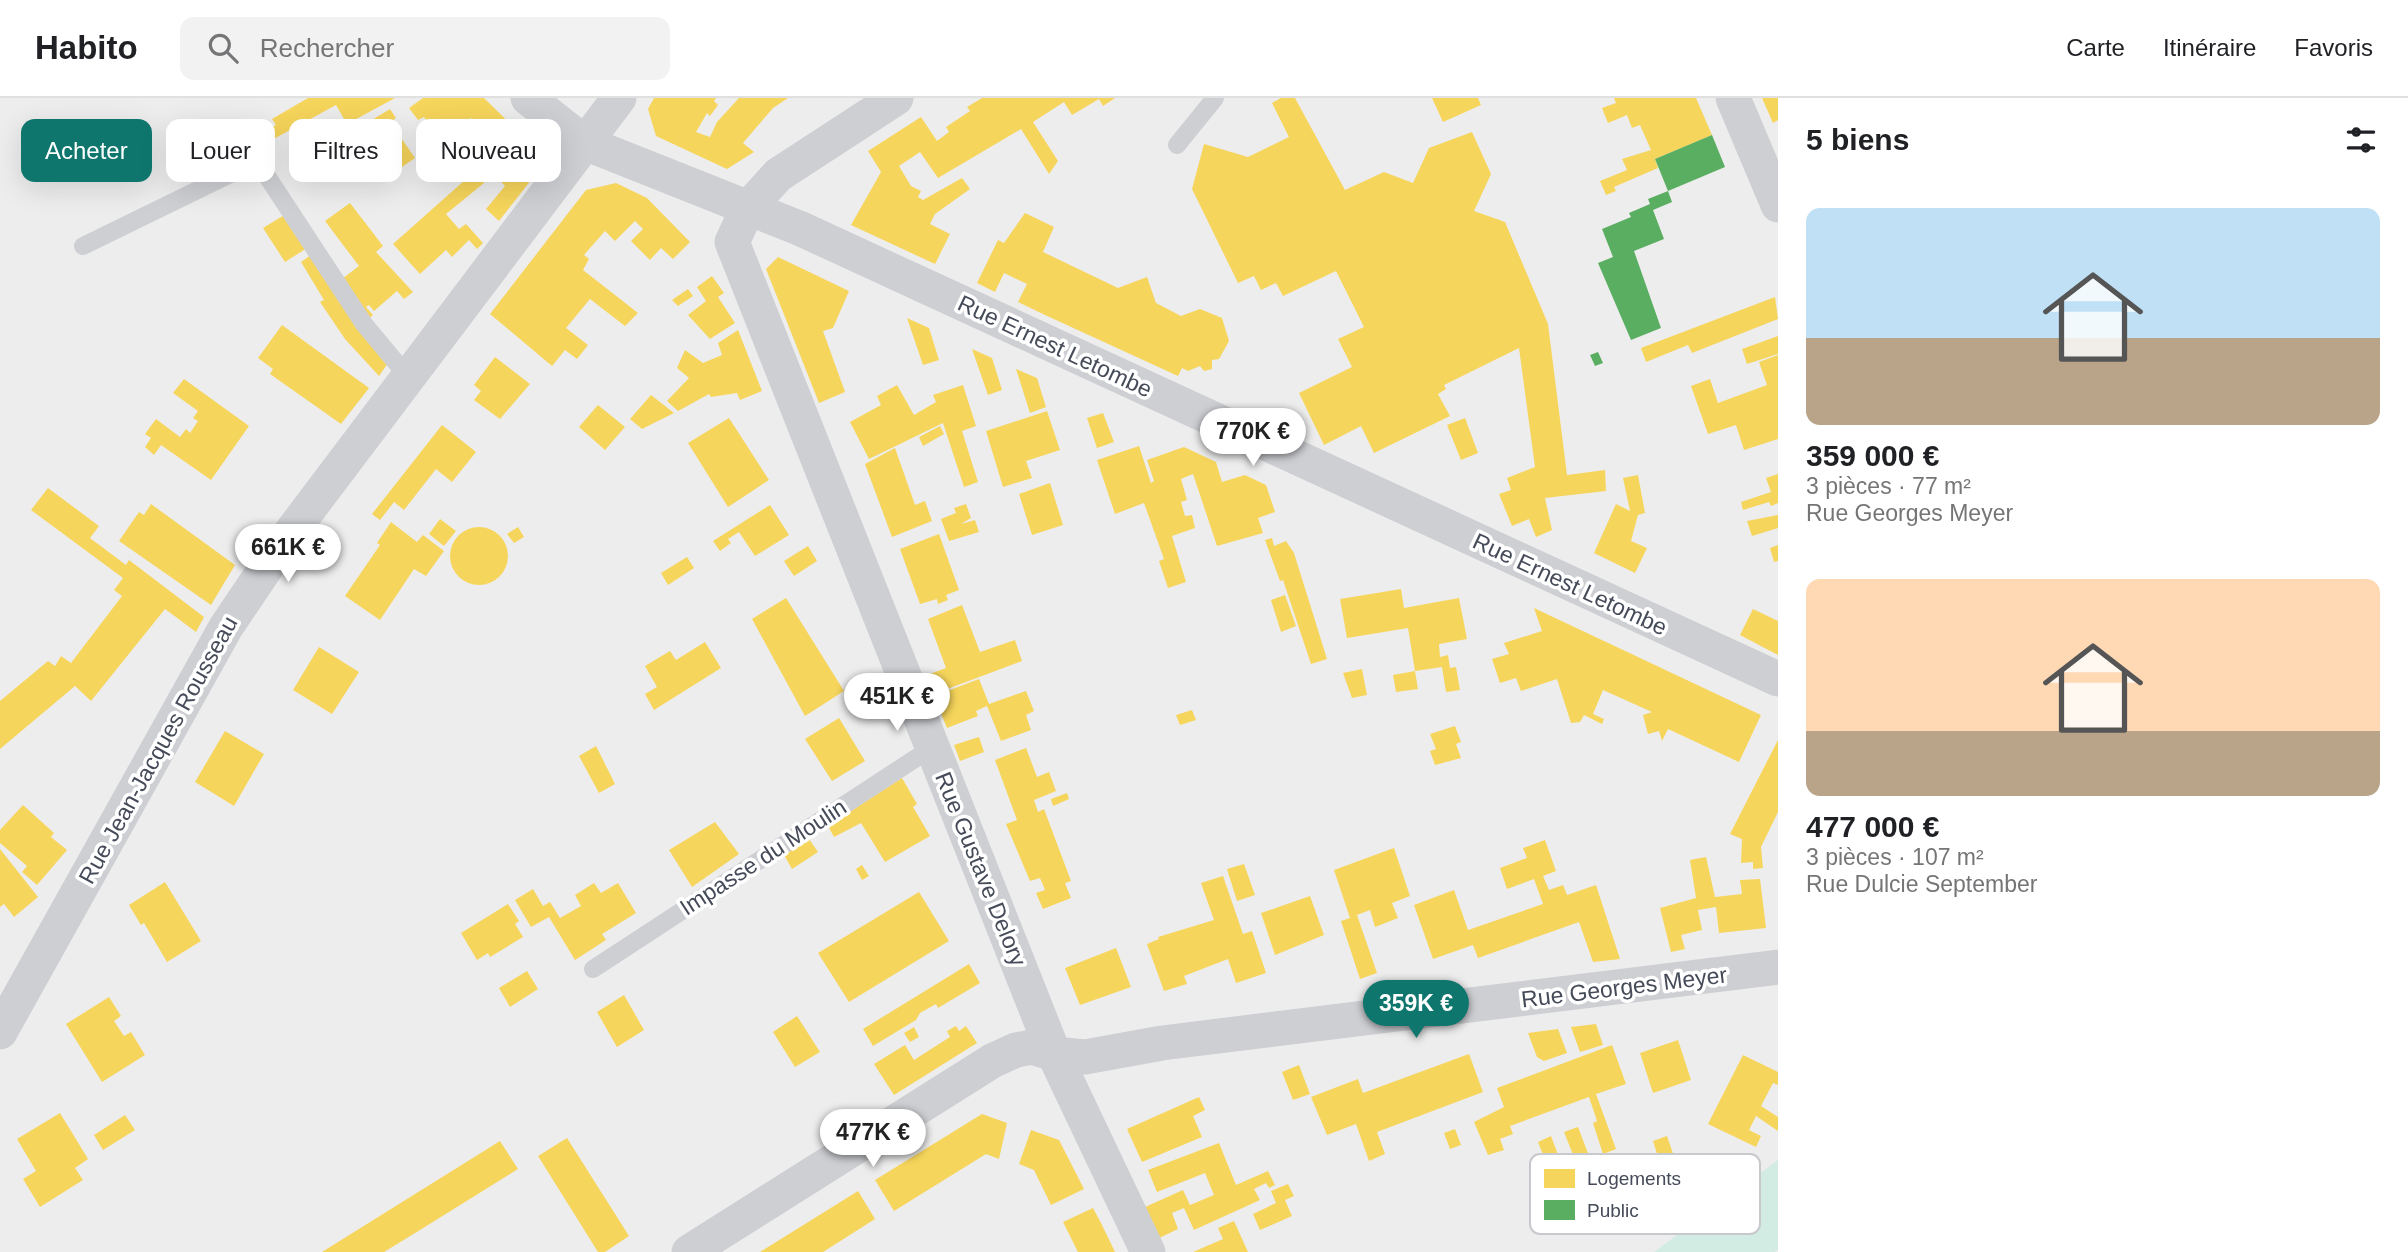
<!DOCTYPE html>
<html lang="fr">
<head>
<meta charset="utf-8">
<style>
	body { margin:0; font-family:Helvetica,sans-serif; background:#f2f2f2; color:#202124; height:100vh; display:flex; flex-direction:column; font-size:26px; white-space:nowrap }
	* { box-sizing:border-box; margin:0 }
	p { font-size:23px; color:#757577 }
	.icon { flex:none; width:38px; height:38px; fill:none; stroke:currentColor; stroke-width:2; stroke-linecap:round; stroke-linejoin:round }
	.map { position:relative; flex:1; overflow:hidden }
	.panel { display:flex; flex-direction:column; background:#fff; width:630px }
	.panel>* { flex:none }
	.banner { position:absolute; left:21px; top:21px; width:665px; height:63px; display:flex; gap:14px }
	.price { position:absolute; translate:-50% -60px; padding:0 16px; border-radius:24px; background:#fff; color:#222; font-size:23px; line-height:46px; filter:drop-shadow(0 2px 4px #0008) }
	.price::after { content:''; position:absolute; left:50%; top:42px; width:21px; height:16px; margin-left:-10px; background:inherit; clip-path:polygon(0 0,100% 0,50% 100%) }
	.price.current { background:#0f766e; color:#fff }
	ul { padding:0; list-style:none }
	li { display:grid; align-content:center; gap:14px; height:371px; padding:0 28px }
	li span { display:grid; place-items:center; height:217px; border-radius:14px; color:#555 }
	li>.icon { margin-inline-start:auto }
	span .icon { width:126px; height:126px; fill:#fffc; stroke-width:1 }
	li b { font-size:30px }
	h2 { display:flex; justify-content:space-between; align-items:center; height:84px; padding:0 28px; font-size:30px }
	.pill { padding:0 24px; border-radius:14px; background:#fff; box-shadow:0 7px 28px #0002; font-size:24px; line-height:63px }
	.pill.current { background:#0f766e; color:#fff }
	header { display:flex; align-items:center; gap:42px; box-sizing:border-box; height:98px; padding:0 35px; background:#fff; border-bottom:2px solid #e0e0e0 }
	header strong { font-size:33px }
	nav { display:flex; gap:38px; margin-inline-start:auto; font-size:24px }
	.search { width:490px; height:63px; background:#f2f2f2; display:flex; align-items:center; gap:18px; box-sizing:border-box; padding:0 24px; border-radius:14px; color:#757577; font-size:26px }
	main { display:flex; flex:1; min-height:0 }
	.map>svg:first-child { display:block }
</style>
</head>
<body>
<header>
<strong>Habito</strong>
<div class="search"><svg class="icon" aria-label="search" viewBox="0 0 24 24"><circle cx="10" cy="10" r="6"/><path d="M15 15l6 6"/></svg>Rechercher</div>
<nav><a>Carte</a><a>Itinéraire</a><a>Favoris</a></nav>
</header>
<main>
<div class="map">
<svg width="1778" height="1154" viewBox="0 0 1778 1154">
	<rect width="100%" height="100%" fill="#eeeded"/>
	<path fill="#d2ece3" d="M1778,1062V1151L1775,1154H1654Z"/>
	<path fill="#f6d55c" d="M308,0H395L347,26L336,7L259,49L256,43L262,40L260,36L276,27L272,21Z
		M423,0H484L532,47L535,77L499,123L486,111L505,88L491,73L482,81L484,85L446,116L459,131L466,126L483,145L477,151L469,142L452,159L446,152L420,176L393,146L465,82L459,74L475,63L464,49L483,34L471,20L440,42L424,19L418,22L409,10Z
		M654,0H716L714,3L718,7L710,18L707,15L696,34L710,39L717,24L739,0H788L773,10L743,45L754,54L727,71L656,38L648,11Z
		M982,0H1115L1103,8L1099,1L1072,17L1064,4L1033,24L1058,63L1049,76L1021,31L938,80L920,54L899,68L911,88L921,93L918,99L923,102L962,80L970,91L935,116L930,126L950,136L935,166L851,127L881,74L868,53L921,19L937,43L949,34L946,29L970,13L967,9Z
		M1281,0H1295L1345,92L1384,74L1413,85L1429,50L1472,34L1491,76L1474,113L1505,124L1548,226L1567,377L1605,372L1606,393L1545,400L1552,432L1536,439L1529,421L1512,428L1499,396L1511,392L1507,380L1535,369L1519,250L1444,287L1446,291L1438,296L1450,318L1374,355L1361,328L1324,347L1299,295L1352,269L1338,241L1364,229L1336,173L1283,198L1276,185L1261,192L1254,178L1238,185L1192,91L1204,46L1248,59L1289,39L1272,5Z
		M1432,0H1478L1481,7L1443,24Z
		M1614,0H1696L1712,37L1655,61L1658,70L1614,89L1616,93L1606,97L1600,83L1627,72L1622,61L1651,52L1640,27L1632,30L1627,17L1608,25L1602,10L1616,5Z
		M1762,0H1778V22L1773,25Z
		M390,11L396,20L390,24L415,60L396,73L370,38L354,50L347,37Z
		M616,85L647,100L690,144L673,161L661,150L650,162L631,143L643,131L635,123L615,143L605,133L584,157L589,161L583,172L638,215L625,228L590,201L566,230L588,247L577,261L565,252L552,268L490,216L586,92Z
		M350,105L383,148L376,154L413,194L404,201L397,193L374,213L369,207L366,209L373,217L368,221L342,181L359,168L325,123Z
		M1025,115L1054,129L1043,154L1118,190L1147,179L1156,205L1181,218L1200,211L1222,220L1229,243L1219,261L1212,262V271L1204,273L1200,268L1188,273L1182,270L1178,278L1045,217L1018,204L1027,186L1004,175L995,194L977,185L998,142L1004,145Z
		M286,116L307,150L285,164L263,130Z
		M311,157L388,265L379,278L345,241L320,204L324,202L301,164Z
		M778,159L849,193L833,230L823,233L845,294L819,305L766,171Z
		M712,178L724,195L718,199L735,225L710,241L688,217L706,203L697,189Z
		M688,191L693,198L678,208L672,202Z
		M1775,199L1778,221L1692,255L1688,247L1646,264L1641,250Z
		M907,220L929,230L939,262L923,267Z
		M282,227L369,290L341,326L270,276L273,271L258,260Z
		M738,232L762,293L740,302L737,295L711,299L709,296L678,313L667,303L689,280L677,270L685,252L703,265L722,257L718,245Z
		M1778,238V256L1747,266L1742,251Z
		M972,251L992,260L1002,292L988,297Z
		M1778,257V341L1744,352L1736,327L1708,336L1691,288L1710,281L1718,305L1767,287L1759,264Z
		M495,259L530,286L500,321L474,302L481,293L474,287Z
		M1016,271L1037,280L1046,309L1030,315Z
		M184,281L249,328L211,382L161,347L154,357L145,349L151,340L145,336L156,321L180,339L186,331L190,335L198,323L193,320L198,313L173,295Z
		M897,287L914,317L936,304L933,297L963,287L976,328L962,333L978,384L964,389L943,325L869,361L850,324L881,307L877,298Z
		M651,297L674,315L642,331L630,321Z
		M598,307L625,329L605,352L579,329Z
		M1047,313L1060,352L1026,363L1032,380L1003,389L986,333Z
		M1103,315L1114,344L1097,350L1087,320Z
		M729,320L769,382L728,409L688,345Z
		M1465,320L1478,355L1461,362L1447,327Z
		M442,327L476,354L452,384L436,371L404,412L394,404L380,422L372,416Z
		M940,328L944,336L923,348L919,339Z
		M1139,348L1151,385L1154,383L1147,362L1184,349L1216,364L1222,384L1245,377L1266,387L1275,414L1258,420L1263,435L1217,448L1193,376L1181,381L1187,402L1181,404L1185,418L1192,417L1195,430L1172,438L1186,484L1168,490L1159,463L1164,461L1144,405L1115,416L1097,362Z
		M895,350L915,407L925,403L932,423L892,439L865,366Z
		M1778,376V405L1771,408L1769,404L1743,412L1741,404L1771,394L1766,380Z
		M1638,377L1645,415L1638,417L1631,443L1647,450L1635,475L1594,455L1616,406L1630,413L1623,380Z
		M1050,385L1063,427L1032,437L1019,396Z
		M48,390L99,428L90,440L126,467L129,462L204,519L196,534L165,511L91,603L75,588L0,651V603L48,563L55,568L61,558L71,565L122,498L114,492L123,480L31,412Z
		M151,406L235,467L211,507L119,443L139,414L144,417Z
		M966,406L971,420L961,426L975,422L979,434L949,443L941,421L956,415L954,410Z
		M770,407L789,437L755,458L739,434L728,441L731,445L720,453L713,443Z
		M1778,417V430L1752,438L1747,423Z
		M440,421L456,433L444,448L429,436Z
		M391,424L417,444L423,437L444,453L426,478L414,471L380,522L345,498L380,447L377,445Z
		M518,429L524,439L514,445L507,436Z
		M450 458a29 29 0 1 1 58 0a29 29 0 1 1-58 0Z
		M939,436L959,492L946,497L948,502L938,506L937,501L920,506L900,451Z
		M1272,440L1274,448L1286,443L1294,455L1327,561L1311,566L1283,482L1280,483L1265,442Z
		M1778,447V463L1774,464L1770,450Z
		M808,448L817,463L794,478L784,463Z
		M687,459L694,470L668,487L661,475Z
		M1401,491L1404,510L1459,500L1467,541L1439,546L1440,559L1448,557L1450,570L1456,569L1460,592L1446,594L1442,569L1415,573L1408,530L1347,540L1340,501Z
		M1285,497L1296,528L1281,534L1271,502Z
		M786,500L844,593L805,618L752,521Z
		M962,507L980,554L1015,542L1022,563L934,596L927,577L946,570L928,521Z
		M1534,510L1761,617L1739,664L1668,631L1662,643L1659,633L1648,636L1643,617L1652,614L1603,592L1593,616L1604,621L1602,626L1584,617L1580,624L1571,625L1557,581L1521,593L1516,580L1500,585L1492,561L1509,556L1504,545L1542,533Z
		M1753,511L1778,523V557L1740,537Z
		M705,544L721,570L654,612L645,596L657,589L645,568L670,553L676,562Z
		M319,549L359,574L332,616L293,592Z
		M1362,571L1367,597L1352,600L1343,575Z
		M1415,573L1418,591L1396,594L1393,577Z
		M979,581L989,606L1026,593L1034,613L1026,617L1031,632L1001,643L987,608L976,613L978,618L947,630L934,598Z
		M1192,612L1196,622L1180,627L1176,617Z
		M839,620L865,663L832,683L805,641Z
		M1455,628L1461,644L1456,646L1461,660L1435,667L1430,653L1436,651L1430,636Z
		M225,633L264,656L234,708L195,684Z
		M979,639L984,654L960,663L954,647Z
		M1778,642V714L1761,749L1763,770L1753,771V764L1741,765L1742,741L1730,736Z
		M596,648L615,686L599,695L579,658Z
		M1026,650L1037,679L1049,674L1056,693L1034,702L1038,714L1044,711L1071,783L1065,785L1071,800L1043,811L1036,795L1045,792L1040,780L1030,783L1006,726L1017,722L995,662Z
		M902,680L917,706L913,709L930,738L885,764L861,725L834,739L828,728Z
		M1067,695L1069,701L1053,708L1051,701Z
		M23,707L54,735L51,739L67,752L37,787L22,774L27,768L0,745V732Z
		M715,724L739,756L692,789L669,752Z
		M809,741L818,754L792,771L784,757Z
		M1545,742L1556,773L1543,778L1549,792L1563,787L1567,797L1596,787L1620,861L1593,864L1579,824L1478,860L1473,847L1433,861L1414,807L1454,792L1468,832L1543,806L1534,781L1507,791L1500,770L1527,760L1523,750Z
		M1394,750L1410,798L1392,805L1398,820L1375,829L1370,812L1357,817L1377,875L1360,881L1341,823L1350,820L1334,772Z
		M0,751L38,799L14,819L4,806L0,809Z
		M1706,759L1715,799L1742,796L1740,782L1760,781L1766,830L1719,835L1716,809L1698,812L1702,832L1681,837L1685,851L1671,854L1660,810L1696,800L1690,762Z
		M1244,766L1255,797L1237,803L1227,771Z
		M862,767L869,778L862,782L856,771Z
		M1223,778L1243,836L1252,833L1266,875L1236,885L1228,861L1184,878L1187,886L1164,893L1147,846L1159,841L1158,839L1214,822L1201,785Z
		M165,784L201,843L167,864L144,825L141,827L129,807Z
		M594,785L601,795L618,785L636,815L602,836L606,842L575,862L549,819L531,829L515,802L533,791L543,808L550,804L560,820L581,808L575,797Z
		M919,794L949,843L849,904L818,855Z
		M1310,798L1324,837L1275,857L1261,815Z
		M508,806L519,823L515,826L523,839L490,859L488,855L477,862L461,835Z
		M1116,850L1131,889L1080,907L1065,870Z
		M969,866L980,885L938,910L936,906L920,915L916,922L873,948L863,931Z
		M527,873L538,891L510,909L499,890Z
		M624,897L644,932L617,949L597,914Z
		M109,899L121,918L114,923L124,938L131,934L145,957L102,984L66,926Z
		M797,918L820,954L795,969L773,934Z
		M1596,926L1603,947L1580,954L1571,929Z
		M956,928L959,933L966,928L977,945L894,997L874,966L905,947L914,962L950,939L947,933Z
		M914,929L919,939L910,944L904,935Z
		M1558,931L1567,955L1544,963L1537,959L1528,935Z
		M1678,942L1691,982L1653,995L1640,955Z
		M1612,947L1626,986L1596,996L1616,1051L1603,1056L1593,1025L1597,1023L1589,999L1510,1028L1513,1036L1500,1041L1504,1052L1488,1057L1474,1024L1504,1009L1497,990Z
		M1469,956L1483,994L1377,1034L1385,1056L1369,1063L1356,1026L1327,1037L1311,999L1358,981L1363,995Z
		M1743,957L1778,974V987L1773,985L1761,1008L1778,1019V1033L1756,1018L1749,1032L1761,1038L1756,1049L1708,1026Z
		M1299,967L1310,996L1293,1002L1282,974Z
		M1199,999L1205,1012L1193,1018L1202,1039L1142,1064L1127,1031Z
		M60,1015L88,1061L75,1070L83,1082L40,1109L23,1081L36,1073L17,1041Z
		M982,1016L1007,1025L999,1061L986,1056L894,1113L875,1082Z
		M125,1017L135,1032L103,1052L94,1037Z
		M1578,1029L1597,1079L1584,1084L1564,1034Z
		M1455,1031L1461,1047L1450,1051L1444,1035Z
		M1031,1032L1059,1042L1084,1091L1051,1107L1034,1072L1019,1066Z
		M1551,1038L1570,1089L1558,1094L1538,1044Z
		M1667,1038L1685,1091L1670,1097L1653,1043Z
		M567,1040L629,1138L605,1154H598L538,1058Z
		M500,1043L518,1071L420,1132L384,1154H322Z
		M1219,1045L1236,1087L1268,1073L1275,1087L1269,1090L1266,1085L1254,1091L1260,1102L1194,1132L1184,1110L1172,1115L1178,1131L1157,1141L1145,1109L1183,1092L1190,1107L1214,1097L1205,1075L1157,1094L1148,1072Z
		M1288,1086L1294,1098L1285,1102L1292,1118L1260,1132L1253,1116L1276,1105L1271,1093Z
		M858,1093L875,1121L823,1154H760Z
		M1093,1110L1101,1125L1115,1154H1078L1063,1124Z
		M1679,1122L1682,1132L1667,1137L1663,1127Z
		M1234,1123L1248,1154H1193L1223,1141L1218,1130Z"/>
	<path fill="#5aae61" d="M1712,37L1725,69L1668,93L1655,61Z
		M1668,93L1672,104L1653,112L1664,141L1634,153L1661,230L1631,242L1598,165L1613,159L1602,131L1631,119L1629,115L1650,106L1648,101Z
		M1598,254L1603,265L1595,268L1590,257Z"/>
	<g fill="none" stroke-linecap="round" stroke-linejoin="round">
		<path stroke="#cecfd3" stroke-width="18" d="M1177,47L1215,0
			M83,148L257,63L364,226L409,280
			M593,871L933,649"/>
		<path stroke="#cecfd3" stroke-width="35" d="M528,0L585,45L799,130L1778,581
			M896,0L778,77L748,110L732,144L1054,956L1148,1154
			M1733,0L1778,107
			M0,934L226,529L280,449L619,0
			M689,1154L992,963L1016,952L1032,949L1054,956L1085,959L1162,945L1778,869"/>
	</g>
	<g text-anchor="middle" stroke-width="7" stroke-linejoin="round" paint-order="stroke">
		<g font-size="23" fill="#464b59" stroke="#fff">
			<text transform="translate(1055 248) rotate(25)" y="8">Rue Ernest Letombe</text>
			<text transform="translate(1570 486) rotate(25)" y="8">Rue Ernest Letombe</text>
			<text transform="translate(158 652) rotate(-61)" y="8">Rue Jean-Jacques Rousseau</text>
			<text transform="translate(763 759) rotate(-33)" y="8">Impasse du Moulin</text>
			<text transform="translate(981 771) rotate(68)" y="8">Rue Gustave Delory</text>
			<text transform="translate(1624 889) rotate(-7)" y="8">Rue Georges Meyer</text>
		</g>
	</g>
	<rect x="1530" y="1056" width="230" height="80" rx="10" fill="#fff" stroke="#c8c9cd" stroke-width="2"/>
	<rect x="1544" y="1071" width="31" height="19" fill="#f6d55c"/>
	<rect x="1544" y="1102" width="31" height="20" fill="#5aae61"/>
	<g font-size="19" fill="#464b59">
		<text x="1587" y="1087">Logements</text>
		<text x="1587" y="1119">Public</text>
	</g>
</svg>
<b class="price" style="left:1253px;top:370px">770K €</b>
<b class="price" style="left:288px;top:486px">661K €</b>
<b class="price" style="left:897px;top:635px">451K €</b>
<b class="price current" style="left:1416px;top:942px">359K €</b>
<b class="price" style="left:873px;top:1071px">477K €</b>
<div class="banner">
<a class="pill current">Acheter</a>
<a class="pill">Louer</a>
<a class="pill">Filtres</a>
<a class="pill">Nouveau</a>
</div>
</div>
<section class="panel">
<h2>5 biens<svg class="icon" aria-label="filters" viewBox="0 0 24 24"><path d="M4 7h16M4 17h16"/><circle cx="9" cy="7" r="2"/><circle cx="15" cy="17" r="2"/></svg></h2>
<ul>
<li><span style="background:linear-gradient(#bfe0f5 60%,#b9a48a 0)"><svg class="icon" aria-label="home" viewBox="0 0 24 24"><path d="M3 11l9-7 9 7M6 9v11h12V9"/></svg></span><div><b>359 000 €</b><p>3 pièces · 77 m²</p><p>Rue Georges Meyer</p></div></li>
<li><span style="background:linear-gradient(#ffd9b3 70%,#b9a48a 0)"><svg class="icon" aria-label="home" viewBox="0 0 24 24"><path d="M3 11l9-7 9 7M6 9v11h12V9"/></svg></span><div><b>477 000 €</b><p>3 pièces · 107 m²</p><p>Rue Dulcie September</p></div></li>
</ul>
</section>
</main>
</body>
</html>
